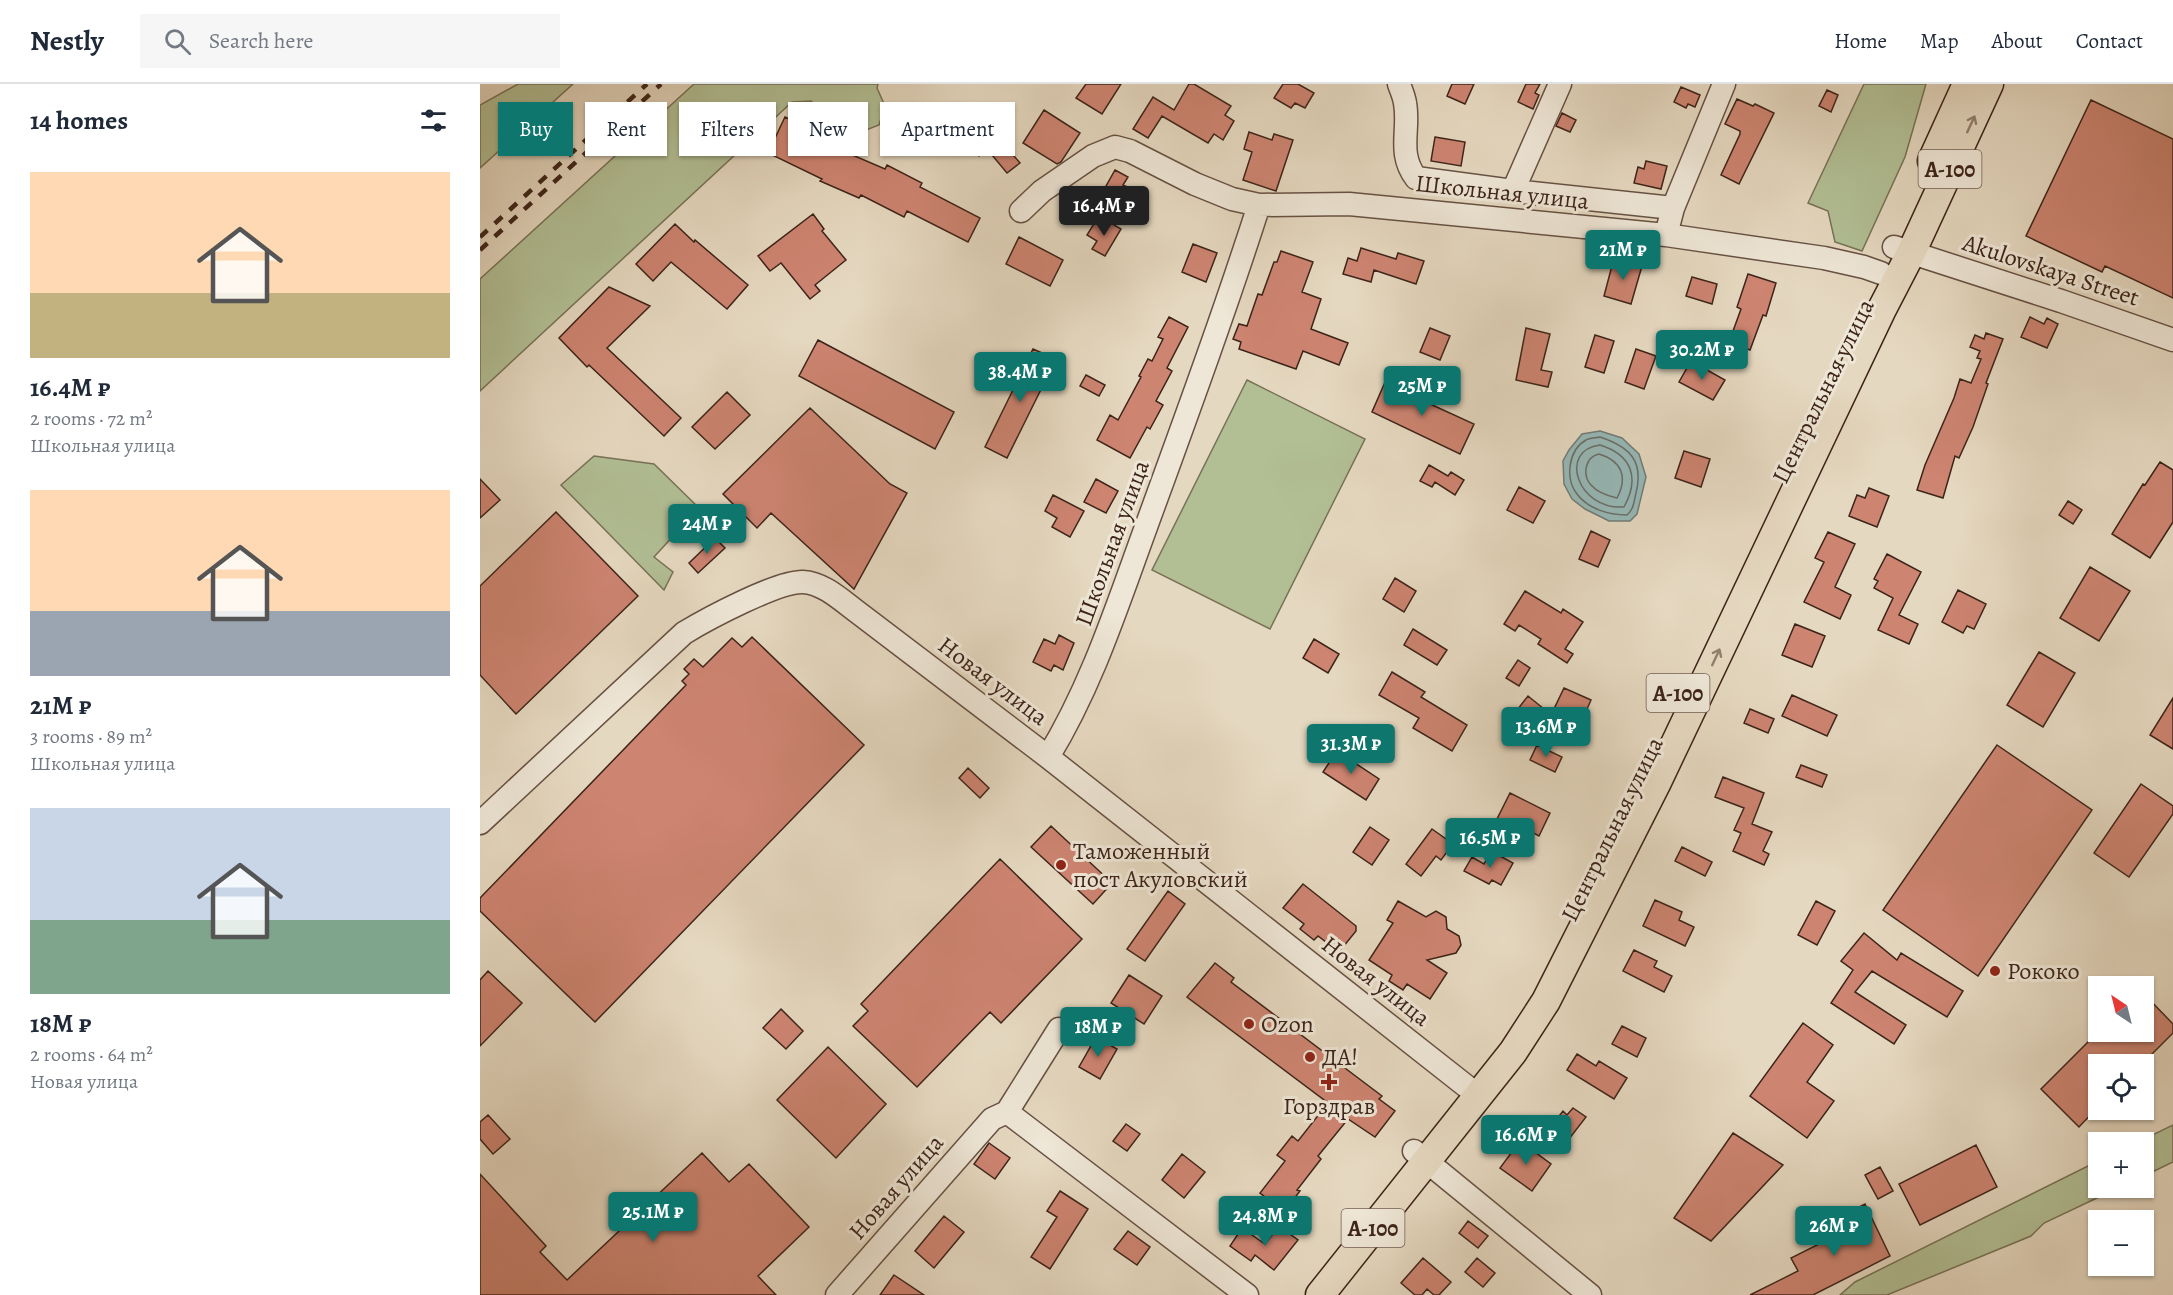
<!DOCTYPE html>
<html lang="en">
<head>
<meta charset="utf-8">
<style>
	body { margin:0; font-family:Alegreya,serif; background:#f6f6f7; color:#1f2937; height:100vh; display:flex; flex-direction:column; font-size:22px; white-space:nowrap }
	* { box-sizing:border-box; margin:0 }
	p { font-size:20px; color:#747a83 }
	.icon { flex:none; width:33px; height:33px; fill:none; stroke:currentColor; stroke-width:2; stroke-linecap:round; stroke-linejoin:round }
	.map { position:relative; flex:1; overflow:hidden }
	.drawer { display:flex; flex-direction:column; background:#fff; width:480px }
	.drawer>* { flex:none }
	.top-card { position:absolute; left:18px; top:18px; width:570px; height:54px; display:flex; gap:12px }
	.needle { width:39px; rotate:325deg }
	.fabs { position:absolute; left:1608px; top:892px; display:grid; gap:12px }
	.fabs a { display:grid; place-items:center; width:66px; height:66px; border-radius:0px; background:#fff; box-shadow:0 2px 4px #0004; font-size:30px }
	.price { position:absolute; translate:-50% -51px; padding:0 14px; border-radius:6px; background:#0f766e; color:#fff; font-size:20px; line-height:39px; filter:drop-shadow(0 2px 3px #0008) }
	.price::after { content:''; position:absolute; left:50%; top:36px; width:18px; height:14px; margin-left:-9px; background:inherit; clip-path:polygon(0 0,100% 0,50% 100%) }
	.price.active { background:#222; color:#fff }
	ul { padding:0; list-style:none }
	li { display:grid; align-content:center; gap:12px; height:318px; padding:0 30px }
	li span { display:grid; place-items:center; height:186px; border-radius:0px; color:#555 }
	li>.icon { margin-inline-start:auto }
	span .icon { width:108px; height:108px; fill:#fffc; stroke-width:1 }
	li b { font-size:26px }
	h2 { display:flex; justify-content:space-between; align-items:center; height:72px; padding:0 30px; font-size:26px }
	.tag { padding:0 21px; border-radius:0px; background:#fff; box-shadow:0 2px 4px #0004; font-size:21px; line-height:54px }
	.tag.active { background:#0f766e; color:#fff }
	header { display:flex; align-items:center; gap:36px; box-sizing:border-box; height:84px; padding:0 30px; background:#fff; border-bottom:2px solid #e0e1e3 }
	header strong { font-size:28px }
	nav { display:flex; gap:33px; margin-inline-start:auto; font-size:21px }
	.search { width:420px; height:54px; background:#f6f6f7; display:flex; align-items:center; gap:15px; box-sizing:border-box; padding:0 21px; border-radius:0px; color:#747a83; font-size:22px }
	main { display:flex; flex:1; min-height:0 }
	.map>svg:first-child { display:block }
</style>
</head>
<body>
<header>
<strong>Nestly</strong>
<div class="search"><svg class="icon" aria-label="search" viewBox="0 0 24 24"><circle cx="10" cy="10" r="6"/><path d="M15 15l6 6"/></svg>Search here</div>
<nav><a>Home</a><a>Map</a><a>About</a><a>Contact</a></nav>
</header>
<main>
<section class="drawer">
<h2>14 homes<svg class="icon" aria-label="filters" viewBox="0 0 24 24"><path d="M4 7h16M4 17h16"/><circle cx="9" cy="7" r="2"/><circle cx="15" cy="17" r="2"/></svg></h2>
<ul>
<li><span style="background:linear-gradient(#ffd9b3 65%,#c2b280 0)"><svg class="icon" aria-label="home" viewBox="0 0 24 24"><path d="M3 11l9-7 9 7M6 9v11h12V9"/></svg></span><div><b>16.4M ₽</b><p>2 rooms · 72 m²</p><p>Школьная улица</p></div></li>
<li><span style="background:linear-gradient(#ffd9b3 65%,#9aa5b1 0)"><svg class="icon" aria-label="home" viewBox="0 0 24 24"><path d="M3 11l9-7 9 7M6 9v11h12V9"/></svg></span><div><b>21M ₽</b><p>3 rooms · 89 m²</p><p>Школьная улица</p></div></li>
<li><span style="background:linear-gradient(#c9d6e8 60%,#7fa58c 0)"><svg class="icon" aria-label="home" viewBox="0 0 24 24"><path d="M3 11l9-7 9 7M6 9v11h12V9"/></svg></span><div><b>18M ₽</b><p>2 rooms · 64 m²</p><p>Новая улица</p></div></li>
</ul>
</section>
<div class="map">
<svg width="1693" height="1211" viewBox="0 0 1693 1211">
	<rect width="100%" height="100%" fill="#e5d8c0"/>
	<filter id="stains"><feTurbulence type="fractalNoise" baseFrequency=".00333" numOctaves="4"/><feColorMatrix values="0 0 0 0 .2 0 0 0 0 .09 0 0 0 0 .02 0 0 0 .5 -.17"/></filter>
	<radialGradient id="worn" r=".72"><stop offset=".6" stop-color="#630" stop-opacity="0"/><stop offset="1" stop-color="#630" stop-opacity=".3"/></radialGradient>
	<path fill="#b2bf95" stroke="#787257" stroke-width="1.5" d="M38,0H93L0,84V21Z
		M214,0H398L397,4L405,22L399,41L381,48L363,41L331,17L312,18L0,307V195Z
		M1384,0H1446L1425,73L1382,167L1355,158L1348,127L1328,119Z
		M767,296L885,355L790,545L672,486Z
		M114,372L174,380L219,424L174,473L193,488L184,506L81,401Z
		M1693,1041V1078L1664,1092V1059H1656Z
		M1618,1077V1104H1638L1564,1139L1551,1152L1407,1211H1360L1375,1198Z"/>
	<path fill="#96b9b8" stroke="#727d78" stroke-width="1.5" d="M1120,347L1142,354L1159,370L1166,393L1157,430L1150,437H1129L1105,425L1092,415L1084,400L1083,377L1089,366L1102,350Z"/>
	<g fill="none" stroke-linecap="round" stroke-linejoin="round">
		<path stroke="#6a6e68" stroke-width="1.5" d="M1120,353C1150,363 1164,377 1156,409C1154,417 1154,425 1147,431C1129,431 1108,425 1097,410C1085,395 1088,366 1106,356C1109,354 1116,354 1120,353Z
			M1120,361C1152,371 1160,394 1144,423C1097,426 1078,366 1120,361Z
			M1119,370C1142,377 1148,393 1137,414C1128,412 1117,408 1111,401C1102,391 1105,373 1119,370Z"/>
	</g>
	<path fill="#cd8471" stroke="#3d2419" stroke-width="1.5" d="M606,0H641L622,30L596,14Z
		M709,0H714L751,22L745,31L754,37L743,56L734,50L728,59L682,32L668,54L653,45L673,13L694,26Z
		M803,0H818L834,9L825,24L815,19L811,24L794,14Z
		M972,0H994L985,20L967,12Z
		M1046,0H1060L1055,9L1059,11L1053,25L1038,18Z
		M1201,3L1220,11L1215,23L1208,20L1206,24L1194,18Z
		M1347,6L1358,11L1351,28L1339,22Z
		M1257,15L1273,22L1275,20L1294,29L1259,100L1241,91L1260,50V47L1245,40Z
		M1611,16L1693,55V214L1625,182L1622,188L1546,152Z
		M564,26L600,49L581,78L577,80L543,59Z
		M1082,29L1096,36L1090,48L1076,42Z
		M486,32L494,41L499,37L519,61L522,58L540,79L527,89L507,65L499,72L474,42Z
		M305,33L359,59L356,64L405,85L407,81L442,99L440,103L500,134L488,158L427,127L424,133L381,111L379,114L340,97L342,95L288,69Z
		M769,48L792,56L794,50L813,56L796,107L763,96L772,68L764,65Z
		M955,53L985,58L981,82L951,77Z
		M1166,77L1187,82L1181,105L1154,99L1158,83L1164,85Z
		M635,86L648,93L643,101L654,106L644,123L621,111Z
		M333,130L344,145L342,147L366,176L335,201L340,207L330,215L301,179L290,187L278,172Z
		M615,138L625,144L629,138L641,145L625,172L612,165L617,157L607,151Z
		M195,140L214,158L215,156L268,201L247,225L191,178L173,197L156,180Z
		M539,153L583,176L570,202L526,180Z
		M713,160L737,169L726,198L702,188Z
		M881,164L916,175L918,169L944,177L936,200L894,186L891,198L863,190L868,174L877,177Z
		M801,167L833,178L822,208L841,215L831,245L868,259L859,281L823,267L816,285L759,265L761,258L753,255L759,240L767,242L778,210L782,211L794,178H797Z
		M1134,174L1162,182L1151,220L1124,212Z
		M1268,190L1296,199L1286,232L1283,231L1270,266L1249,258L1261,225L1257,223Z
		M1212,193L1237,200L1232,220L1206,212Z
		M129,203L170,222L127,264L201,334L184,352L109,281L107,283L79,254Z
		M689,233L708,243L687,284L692,287L676,317L683,321L670,345L667,343L650,374L617,356L630,331L638,336L661,293L659,292L668,275L672,277L683,255L678,253Z
		M1550,233L1564,240L1567,234L1578,240L1567,264L1541,253Z
		M950,244L970,252L960,276L940,268Z
		M1046,244L1070,250L1061,286L1072,288L1068,303L1036,296Z
		M1506,249L1523,255L1506,299L1508,300L1493,343L1479,374L1475,372L1463,414L1437,406L1445,381L1474,314L1480,295L1491,299L1501,275L1497,274L1500,267L1490,263L1495,251L1504,255Z
		M1115,251L1134,257L1124,289L1105,283Z
		M338,256L474,328L455,365L319,292Z
		M553,265L576,275L527,374L505,363Z
		M1156,265L1176,272L1164,305L1145,298Z
		M1211,277L1245,296L1233,316L1199,298Z
		M606,291L625,301L619,312L600,302Z
		M906,296L949,316L948,319L994,340L980,370L892,328Z
		M247,308L270,331L235,365L212,343Z
		M330,324L410,400L427,409L374,505L291,429L277,444L243,410Z
		M1204,367L1230,375L1221,403L1195,394Z
		M1680,378L1693,386V438L1670,474L1632,450L1663,400L1665,401Z
		M949,381L968,392L971,388L984,396L975,411L955,398L952,403L940,397Z
		M0,395L20,416L0,434Z
		M616,395L638,407L626,429L604,418Z
		M1039,403L1065,417L1053,439L1027,426Z
		M1389,404L1409,412L1397,443L1369,432L1377,411L1385,414Z
		M573,411L604,427L590,453L572,443L577,434L565,427Z
		M1588,417L1602,426L1593,440L1579,431Z
		M76,428L158,512L36,630L0,591V502Z
		M1111,447L1130,456L1118,483L1099,475Z
		M1348,448L1375,460L1355,503L1371,511L1360,535L1324,518L1344,478L1335,474Z
		M235,454L245,464L218,489L209,479Z
		M1407,470L1441,488L1419,531L1438,540L1429,560L1398,546L1413,514L1394,504L1398,497L1394,495Z
		M1610,483L1650,507L1619,557L1580,534Z
		M915,494L936,507L924,528L903,515Z
		M1478,506L1506,520L1494,545L1487,542L1483,549L1462,538Z
		M1045,507L1081,529L1083,525L1103,538L1085,565L1093,570L1087,579L1058,560L1061,555L1039,541L1035,547L1024,540Z
		M1315,540L1345,552L1332,583L1302,571Z
		M933,545L967,566L957,581L924,561Z
		M579,551L594,559L583,586L574,581L571,587L553,578L564,555L575,560Z
		M272,553L384,661L115,938L0,827V814L206,601L202,597L209,590L204,585L214,575L223,583L252,554L262,563Z
		M834,555L859,570L848,589L823,574Z
		M1559,568L1595,589L1563,643L1527,621Z
		M1038,576L1050,584L1039,602L1026,594Z
		M912,588L945,608L941,613L987,641L972,667L933,644L939,634L899,611Z
		M1084,604L1111,616L1104,632L1097,628L1093,636L1073,627Z
		M1312,611L1357,631L1347,652L1302,632Z
		M1048,612L1069,629L1055,646L1034,630Z
		M1693,614V665L1670,651Z
		M1270,625L1294,635L1288,649L1264,639Z
		M1057,661L1082,673L1075,688L1050,676Z
		M1517,661L1612,726L1498,892L1403,826Z
		M857,667L899,695L886,716L843,688Z
		M1321,681L1347,691L1342,703L1316,693Z
		M488,684L509,704L500,714L479,694Z
		M1243,693L1284,709L1272,740L1292,748L1283,767L1289,770L1284,781L1253,767L1261,749L1254,746L1264,724L1235,713Z
		M1661,700L1693,722V730L1649,793L1614,769Z
		M1030,709L1070,729L1059,752L1048,746L1044,754L1015,739Z
		M571,742L632,799L613,820L551,763Z
		M890,743L909,756L892,781L873,768Z
		M952,745L973,760L961,776L956,772L941,792L926,780Z
		M1202,763L1232,778L1225,792L1195,777Z
		M1011,767L1033,779L1021,801L1012,796L1009,800L984,787L992,773L1004,780Z
		M520,775L602,855L521,939L510,928L437,1003L373,942L388,927L381,920Z
		M823,800L876,842V847L859,868L838,852L834,856L820,845L824,840L803,824Z
		M688,807L705,820L665,877L647,865Z
		M1175,816L1202,828L1199,836L1214,843L1205,862L1163,842Z
		M918,817L946,833L956,827L966,833L967,845L979,852L981,861L976,869L947,876L967,889L950,915L927,900L923,906L909,897L912,891L889,876L913,839L907,836Z
		M1336,817L1355,827L1337,861L1318,851Z
		M1384,849L1417,876L1421,869L1483,907L1467,933L1392,887L1375,908L1426,941L1414,960L1351,919L1373,886L1361,877Z
		M1154,866L1177,877L1174,883L1192,892L1184,908L1143,887Z
		M735,879L754,894L751,898L902,1012L899,1015L915,1027L895,1053L868,1035L838,1072L841,1075L817,1106L820,1107L804,1128L780,1109L805,1077L797,1071L812,1052L818,1057L848,1019L707,913Z
		M8,887L42,919L0,962V896Z
		M649,891L682,912L664,940L631,919Z
		M1664,910L1693,940V949L1661,981H1618V1023L1599,1043L1561,1005L1618,948H1664Z
		M301,925L323,947L306,965L283,944Z
		M1323,939L1353,961L1327,998L1354,1017L1327,1054L1270,1012Z
		M1142,942L1166,954L1157,973L1132,960Z
		M616,953L637,965L620,995L599,983Z
		M348,963L406,1020L356,1074L297,1016Z
		M1097,970L1116,982L1119,977L1147,994L1134,1015L1087,986Z
		M1093,1024L1106,1033L1089,1055L1071,1042L1083,1027L1087,1031Z
		M8,1031L30,1055L13,1070L0,1055V1038Z
		M646,1040L660,1050L647,1067L633,1057Z
		M1253,1049L1303,1081L1231,1157L1194,1134Z
		M1040,1057L1071,1080L1052,1107L1020,1084Z
		M509,1059L530,1074L515,1095L494,1080Z
		M1496,1061L1517,1103L1440,1141L1419,1100Z
		M222,1069L249,1098L269,1080L329,1143L278,1192L296,1211H0V1090L66,1162L60,1168L87,1196Z
		M702,1070L725,1088L704,1114L682,1096Z
		M1400,1083L1413,1107L1398,1115L1385,1091Z
		M580,1107L608,1125L570,1185L551,1173L577,1133L567,1127Z
		M1385,1120L1410,1172L1333,1211H1270L1318,1187L1311,1174L1363,1148L1356,1135Z
		M464,1132L484,1148L454,1184L435,1167Z
		M988,1137L1008,1152L998,1164L979,1149Z
		M799,1142L818,1156L794,1186L775,1171L771,1177L750,1162L762,1144L785,1160Z
		M648,1147L670,1163L657,1181L634,1165Z
		M943,1174L971,1198L959,1211H954L947,1205L942,1211H935L921,1199Z
		M997,1174L1015,1189L1003,1203L985,1188Z
		M414,1191L444,1211H400Z"/>
	<g fill="none" stroke-linecap="round" stroke-linejoin="round">
		<defs>
			<path id="minor" d="M919,0C921,6 924,12 925,19C930,46 917,69 936,94L1033,107L1193,124L1186,151
				M1033,107L1080,0
				M1193,124L1244,0
				M541,127L562,107L613,72L635,63L650,67L715,100L752,115L779,121L869,120L1186,151L1344,174L1384,183L1401,189
				M1414,163L1581,217L1693,256
				M568,673C612,601 637,522 666,443C705,336 744,230 779,121
				M0,739L204,549C227,535 298,497 323,498C343,499 360,515 376,527L568,673L986,1002
				M527,1028L767,1211
				M934,1067L1110,1211
				M357,1211L512,1035L527,1028L579,945"/>
			<path id="major" d="M1452,77L1487,0
				M840,1211L1033,968L1066,917L1176,700L1402,225L1431,169L1509,0"/>
		</defs>
		<use href="#minor" stroke="#675143" stroke-width="25"/>
		<use href="#major" stroke="#3d2419" stroke-width="31"/>
		<use href="#minor" stroke="#eee6d6" stroke-width="22"/>
		<use href="#major" stroke="#e5d8c0" stroke-width="28"/>
		<path stroke="#3d2419" stroke-width="4.5" stroke-dasharray="10 10" stroke-linecap="butt" d="M0,153L167,0
			M0,166L181,0"/>
	</g>
	<defs><path id="oneway-shaft" d="M-6 0H5M1.5-3L5.5 0L1.5 3" fill="none" stroke-width="1.6" stroke-linecap="round" stroke-linejoin="round" transform="scale(1.5)"/></defs>
	<g stroke="#917e6c">
		<use href="#oneway-shaft" transform="translate(1491 40) rotate(-65)"/>
		<use href="#oneway-shaft" transform="translate(1236 573) rotate(-65)"/>
	</g>
	<g fill="#8f2418" stroke="#eee6d6" stroke-width="2">
		<circle cx="581" cy="781" r="6"/>
		<circle cx="1515" cy="887" r="6"/>
		<circle cx="769" cy="940" r="6"/>
		<circle cx="830" cy="973" r="6"/>
		<path d="M846 989h6v6h6v6h-6v6h-6v-6h-6v-6h6z"/>
	</g>
	<g text-anchor="middle" stroke-width="6" stroke-linejoin="round" paint-order="stroke">
		<g fill="#eee6d6" stroke="#725e52" stroke-width="1.5">
			<rect x="1438.5" y="66" width="63" height="38" rx="4.5"/>
			<rect x="1166.5" y="590" width="63" height="38" rx="4.5"/>
			<rect x="861.5" y="1125" width="63" height="38" rx="4.5"/>
		</g>
		<g font-size="22" font-weight="bold" fill="#3d2419">
			<text x="1470" y="93">А-100</text>
			<text x="1198" y="617">А-100</text>
			<text x="893" y="1152">А-100</text>
		</g>
		<g font-size="24" fill="#3d2419" stroke="#eee6d6">
			<text transform="translate(1022 108) rotate(6)" y="8">Школьная улица</text>
			<text transform="translate(1571 186) rotate(18)" y="8">Akulovskaya Street</text>
			<text transform="translate(1343 307) rotate(-64)" y="8">Центральная улица</text>
			<text transform="translate(632 459) rotate(-70)" y="8">Школьная улица</text>
			<text transform="translate(513 597) rotate(37)" y="8">Новая улица</text>
			<text transform="translate(1132 745) rotate(-64)" y="8">Центральная улица</text>
			<text transform="translate(896 897) rotate(38)" y="8">Новая улица</text>
			<text transform="translate(416 1103) rotate(-49)" y="8">Новая улица</text>
		</g>
		<g font-size="24" fill="#3d2419" stroke="#eee6d6" text-anchor="start">
			<text x="593" y="775">Таможенный<tspan x="593" dy="28">пост Акуловский</tspan></text>
			<text x="1527" y="895">Рококо</text>
			<text x="781" y="948">Ozon</text>
			<text x="842" y="981">ДА!</text>
			<text x="849" y="1030" text-anchor="middle">Горздрав</text>
		</g>
	</g>
	<rect width="100%" height="100%" filter="url(#stains)"/>
	<rect width="100%" height="100%" fill="url(#worn)"/>
</svg>
<div class="fabs">
<a><svg class="needle" viewBox="-14 -14 28 28"><path d="M0-13l5 13h-10z" fill="#e53935"/><path d="M0 13l5-13h-10z" fill="#747a83"/></svg></a>
<a><svg class="icon" aria-label="locate" viewBox="0 0 24 24"><circle cx="12" cy="12" r="6"/><path d="M12 2v4M12 18v4M2 12h4M18 12h4"/></svg></a>
<a>+</a>
<a>−</a>
</div>
<b class="price active" style="left:624px;top:153px">16.4M ₽</b>
<b class="price" style="left:1143px;top:197px">21M ₽</b>
<b class="price" style="left:1222px;top:297px">30.2M ₽</b>
<b class="price" style="left:540px;top:319px">38.4M ₽</b>
<b class="price" style="left:942px;top:333px">25M ₽</b>
<b class="price" style="left:227px;top:471px">24M ₽</b>
<b class="price" style="left:1066px;top:674px">13.6M ₽</b>
<b class="price" style="left:871px;top:691px">31.3M ₽</b>
<b class="price" style="left:1010px;top:785px">16.5M ₽</b>
<b class="price" style="left:618px;top:974px">18M ₽</b>
<b class="price" style="left:1046px;top:1082px">16.6M ₽</b>
<b class="price" style="left:173px;top:1159px">25.1M ₽</b>
<b class="price" style="left:785px;top:1163px">24.8M ₽</b>
<b class="price" style="left:1354px;top:1173px">26M ₽</b>
<div class="top-card">
<a class="tag active">Buy</a>
<a class="tag">Rent</a>
<a class="tag">Filters</a>
<a class="tag">New</a>
<a class="tag">Apartment</a>
</div>
</div>
</main>
</body>
</html>
